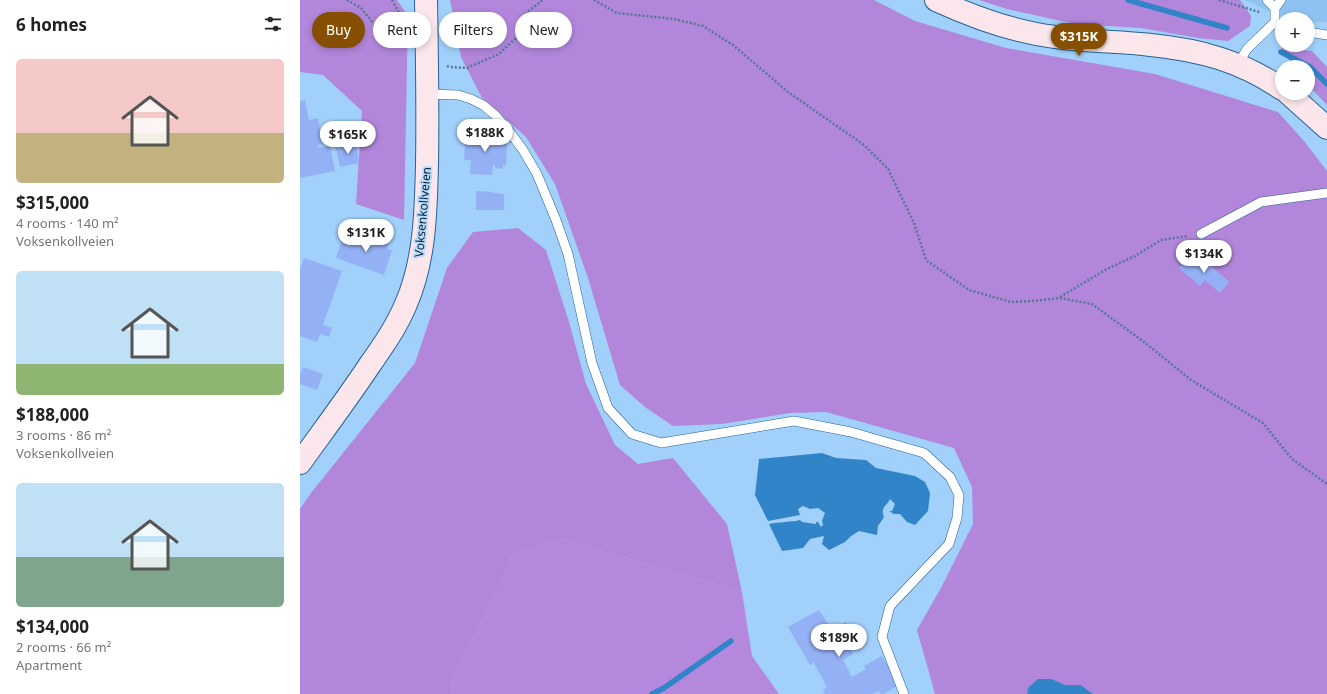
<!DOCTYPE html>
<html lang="en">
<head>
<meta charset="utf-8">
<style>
	body { margin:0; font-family:"Noto Sans",sans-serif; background:#f2f2f2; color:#222; height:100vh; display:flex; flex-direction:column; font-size:15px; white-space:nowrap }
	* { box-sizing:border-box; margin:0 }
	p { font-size:13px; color:#767676 }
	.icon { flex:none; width:22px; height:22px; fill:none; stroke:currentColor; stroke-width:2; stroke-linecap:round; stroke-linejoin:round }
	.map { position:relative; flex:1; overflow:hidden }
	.sheet { display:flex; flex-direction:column; background:#fff; width:300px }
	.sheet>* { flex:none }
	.guide { position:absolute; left:12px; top:12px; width:380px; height:36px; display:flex; gap:8px }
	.buttons { position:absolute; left:975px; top:12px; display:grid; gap:8px }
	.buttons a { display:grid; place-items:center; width:40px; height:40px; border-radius:50%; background:#fff; box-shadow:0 2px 6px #0003; font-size:20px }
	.price { position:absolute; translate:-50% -34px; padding:0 9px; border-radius:14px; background:#fff; color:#222; font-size:13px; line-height:26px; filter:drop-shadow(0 1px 2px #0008) }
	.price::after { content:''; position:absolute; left:50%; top:24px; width:12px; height:9px; margin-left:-6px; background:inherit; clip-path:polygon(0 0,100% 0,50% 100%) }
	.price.active { background:#864f00; color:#fff }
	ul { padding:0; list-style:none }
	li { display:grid; align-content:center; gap:8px; height:212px; padding:0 16px }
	li span { display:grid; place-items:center; height:124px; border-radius:6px; color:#555 }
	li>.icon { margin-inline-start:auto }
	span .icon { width:72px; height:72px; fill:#fffc; stroke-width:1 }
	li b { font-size:17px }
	h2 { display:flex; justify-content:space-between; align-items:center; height:48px; padding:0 16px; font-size:17px }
	.pill { padding:0 14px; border-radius:18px; background:#fff; box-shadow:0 2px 6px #0003; font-size:14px; line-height:36px }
	.pill.active { background:#864f00; color:#fff }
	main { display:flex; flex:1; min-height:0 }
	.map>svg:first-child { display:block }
</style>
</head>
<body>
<main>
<section class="sheet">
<h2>6 homes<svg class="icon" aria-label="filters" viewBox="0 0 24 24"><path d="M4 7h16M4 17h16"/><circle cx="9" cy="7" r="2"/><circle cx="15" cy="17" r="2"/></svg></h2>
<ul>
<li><span style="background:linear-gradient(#f6c9c9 60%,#c2b280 0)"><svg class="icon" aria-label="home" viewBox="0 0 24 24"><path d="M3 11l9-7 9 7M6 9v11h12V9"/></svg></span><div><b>$315,000</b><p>4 rooms · 140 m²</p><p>Voksenkollveien</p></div></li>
<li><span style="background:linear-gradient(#bfe0f5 75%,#8fb573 0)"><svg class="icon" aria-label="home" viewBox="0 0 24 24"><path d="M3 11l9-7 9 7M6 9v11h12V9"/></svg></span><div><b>$188,000</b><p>3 rooms · 86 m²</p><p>Voksenkollveien</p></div></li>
<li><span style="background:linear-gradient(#bfe0f5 60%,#7fa58c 0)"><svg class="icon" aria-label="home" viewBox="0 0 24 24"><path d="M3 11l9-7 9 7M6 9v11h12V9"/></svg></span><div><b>$134,000</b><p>2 rooms · 66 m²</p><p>Apartment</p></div></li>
</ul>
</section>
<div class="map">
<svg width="1027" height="694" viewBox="0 0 1027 694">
	<rect width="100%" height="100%" fill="#a1d0fb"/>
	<path fill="#8fc2f0" d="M945,0H1027V22H1008V19H986Z"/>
	<path fill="#b388dd" d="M261,539L442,592L452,656L479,694H153L151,681L196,593L213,554Z"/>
	<path fill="#b186db" d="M0,0H97L108,16L104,220L56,204L62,111L23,75L0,72Z
		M150,0H574L615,21L706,48L855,74L978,112L1004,141L1027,171V694H793L781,685H765L752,679L728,688L727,694H635L617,630L642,586L673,524L672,487L654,448L526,412L490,413L422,424L373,426L345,407L320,385L288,278L255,184L226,137L182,98L161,57Z
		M679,0H940L951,16L950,26L928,41L898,38L841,28L775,24L707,9Z
		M981,48L1012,51L1027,67V105L1008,85V67H994Z
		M218,228L246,250L269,322L286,384L315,445L338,464L373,458L427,524L442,592L261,539L213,554L196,593L151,681L153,694H0V509L11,493L115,363L147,268L173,232Z"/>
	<path fill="#3084c7" d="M522,453L536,458L566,460L576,468L615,476L625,482L630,493L628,511L615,525L607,522L600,514H594L589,511H592L595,504L590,499C587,506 580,507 584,517L578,526L577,535L559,531L551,536L545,542L529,550L522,544L524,536L510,539L503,548L482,551L469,524C479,522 492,522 500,520L502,522L516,524V522H518L521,527L523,525L522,521L525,513L518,508L510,509L503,506L498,509L500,515L468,521L455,495L459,459Z
		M738,679H752L765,685H781L793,694H727L728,688Z"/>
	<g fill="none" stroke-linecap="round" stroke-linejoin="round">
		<path stroke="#3084c7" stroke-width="5.5" d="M828,0L927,28
			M981,52L1010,67L1027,84
			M352,694L364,688L431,641"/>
	</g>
	<path fill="#94b1f6" d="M5,100L9,120L18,118L22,144L18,145V148L30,146L35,171L0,178V101Z
		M172,131L194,132V142L207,143L206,165H203V169L195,168V165H193L192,175L170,174L171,160H164L165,144H172Z
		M56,144L59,163L40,167L36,148Z
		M176,191L193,192V193L204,194V210H176Z
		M78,231L91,236L87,249L92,250L84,275L36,258L44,234L74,244Z
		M891,254L905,266L908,263L929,282L920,293L905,280L900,286L879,268Z
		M4,258L42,271L23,325L32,328L29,337L20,334L17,342L0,336V269Z
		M3,367L23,374L17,390L0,384V375Z
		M519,610L532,630L546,622L549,628L553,626L558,635L554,637L558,644L550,649L553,654L543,660L552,677L566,669L564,666L582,656L599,685L584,694H580L579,691L572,694H525L523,690L527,687L514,663L510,665L488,627Z"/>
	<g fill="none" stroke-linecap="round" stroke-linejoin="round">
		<defs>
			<path id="lane" d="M967,0L975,8
				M1008,32L1027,35
				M938,64L947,49L975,22V8L981,0
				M128,94L158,95L171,99L183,105L195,115L209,131L223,150L237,174L256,220L268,254L292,363L308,408L332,434L361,443L494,421L551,432L624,453L650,477L659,495L657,518L649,544L590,606L582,637L604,694
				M901,234L961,202L1027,193"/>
			<path id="secondary" d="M636,0C673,17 714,32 755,37C787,42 819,41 851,45C900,50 941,61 982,89
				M988,93L1027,128
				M0,463C23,431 47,399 69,366C83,346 97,326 106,304C125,261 126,210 127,164C128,109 127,55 126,0"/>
		</defs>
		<use href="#lane" stroke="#286292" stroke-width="10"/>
		<use href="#secondary" stroke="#286292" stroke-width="24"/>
		<path stroke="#547797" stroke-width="2.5" stroke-dasharray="2 2" stroke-linecap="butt" d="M47,0L61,8L74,24
			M92,0L105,25
			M294,0L317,13L374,19L403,26L433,45L488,92L564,145L588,169L614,223L626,260L669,290L711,302L732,301L760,298L792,304L844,342L891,380L963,423L992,459L1027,484
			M919,0L959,12
			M147,66L150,67L167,68L199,54L217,37L227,12L243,0
			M760,297L807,269L835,256L861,240L888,236"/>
		<use href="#lane" stroke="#fff" stroke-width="9"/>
		<use href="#secondary" stroke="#fbe7eb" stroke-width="22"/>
	</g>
	<g text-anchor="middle" stroke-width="4" stroke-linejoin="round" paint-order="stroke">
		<g font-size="12" fill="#051c30" stroke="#b9dcfc">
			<text transform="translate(123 212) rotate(-85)" y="4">Voksenkollveien</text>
		</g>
	</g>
</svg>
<div class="buttons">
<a>+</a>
<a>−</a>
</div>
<b class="price active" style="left:779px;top:57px">$315K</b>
<b class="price" style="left:185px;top:153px">$188K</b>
<b class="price" style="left:48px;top:155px">$165K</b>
<b class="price" style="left:66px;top:253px">$131K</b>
<b class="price" style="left:904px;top:274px">$134K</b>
<b class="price" style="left:539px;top:658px">$189K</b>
<div class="guide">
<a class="pill active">Buy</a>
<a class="pill">Rent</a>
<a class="pill">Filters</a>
<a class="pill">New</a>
</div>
</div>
</main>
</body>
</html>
